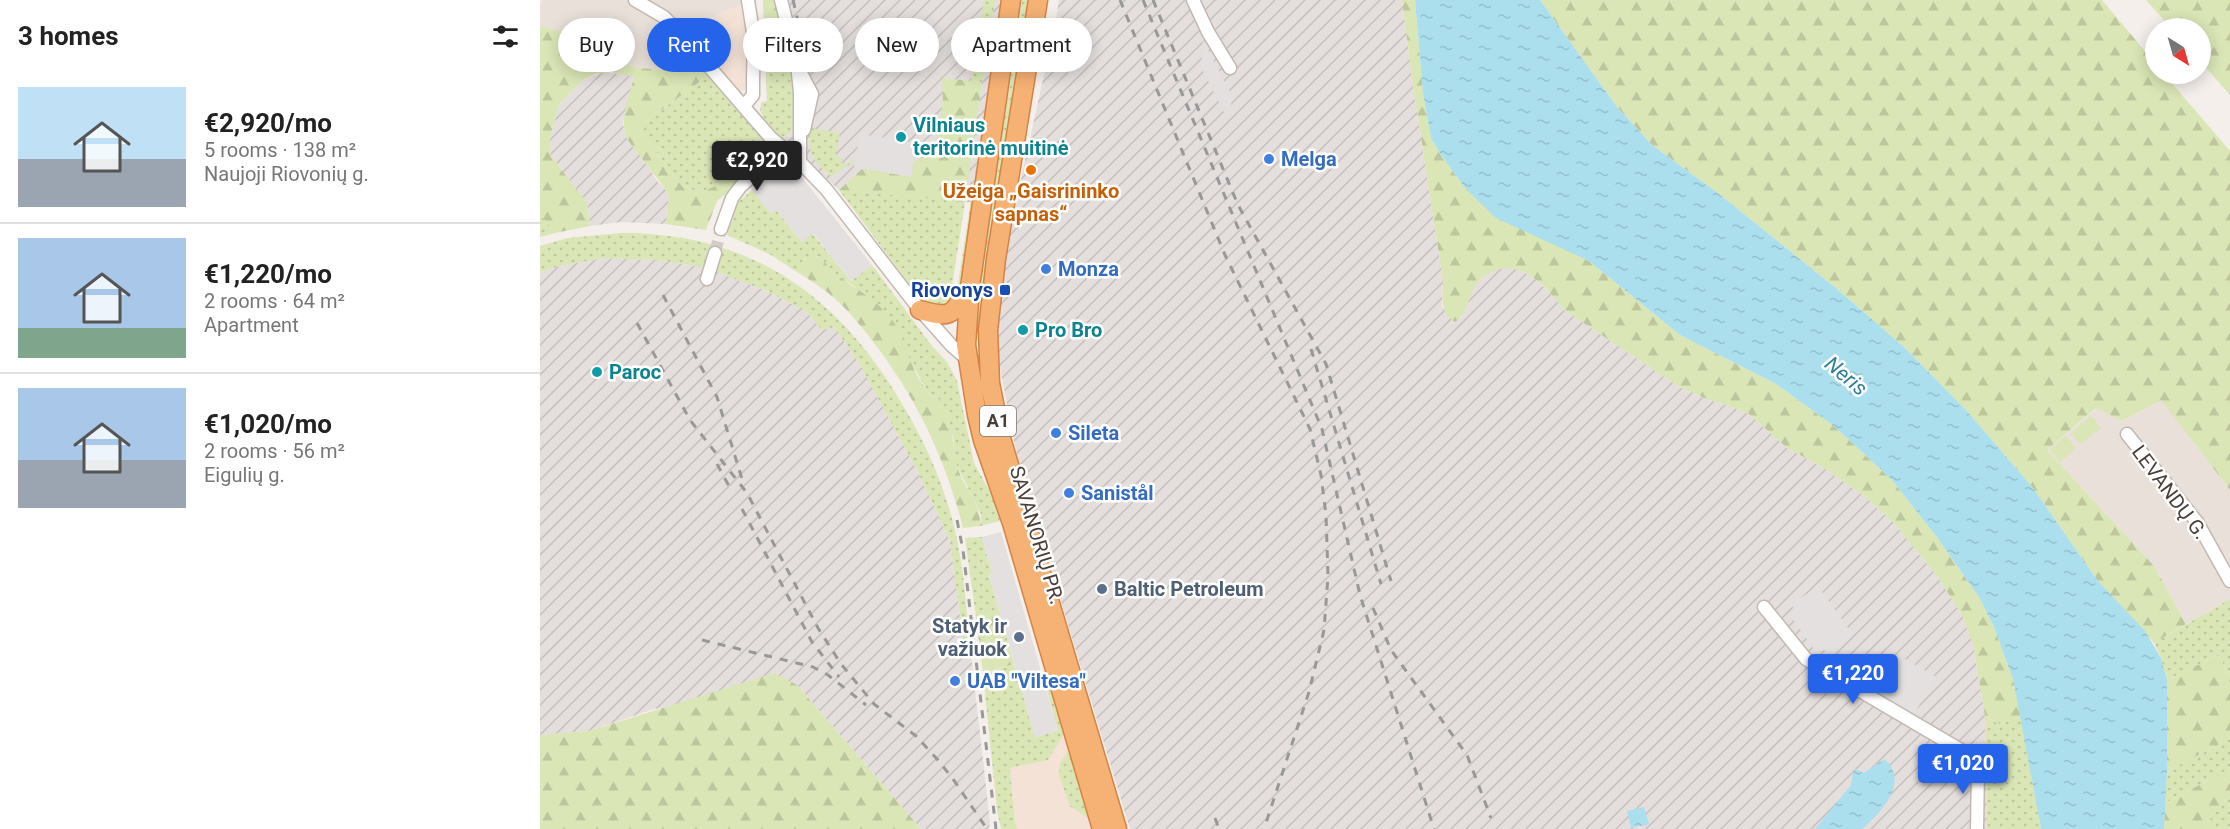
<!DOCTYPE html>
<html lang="en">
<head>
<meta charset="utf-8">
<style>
	body { margin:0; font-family:Roboto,sans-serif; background:#f2f2f2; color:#222; height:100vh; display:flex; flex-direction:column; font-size:22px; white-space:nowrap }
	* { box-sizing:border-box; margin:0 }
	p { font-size:20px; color:#767676 }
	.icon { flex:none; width:33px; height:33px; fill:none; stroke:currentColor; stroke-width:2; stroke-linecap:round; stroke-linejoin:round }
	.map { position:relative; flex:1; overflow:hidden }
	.panel { display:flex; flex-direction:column; background:#fff; width:540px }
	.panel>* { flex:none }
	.guide { position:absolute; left:18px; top:18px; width:570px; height:54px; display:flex; gap:12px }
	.needle { width:39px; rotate:143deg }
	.controls { position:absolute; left:1605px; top:18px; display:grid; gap:12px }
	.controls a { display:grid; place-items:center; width:66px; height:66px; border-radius:50%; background:#fff; box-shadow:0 3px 15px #0003; font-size:30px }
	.price { position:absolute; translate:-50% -51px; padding:0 14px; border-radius:6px; background:#2563eb; color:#fff; font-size:20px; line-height:39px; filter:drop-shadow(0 2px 3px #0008) }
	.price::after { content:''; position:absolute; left:50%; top:36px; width:18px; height:14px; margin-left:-9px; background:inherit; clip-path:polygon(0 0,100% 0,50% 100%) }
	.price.current { background:#222; color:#fff }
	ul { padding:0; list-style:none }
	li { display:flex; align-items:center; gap:18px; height:150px; padding:0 18px }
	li+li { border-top:2px solid #e0e0e0 }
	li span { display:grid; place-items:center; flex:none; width:168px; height:120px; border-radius:0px; color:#555 }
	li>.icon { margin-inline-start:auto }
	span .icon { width:72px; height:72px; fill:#fffc; stroke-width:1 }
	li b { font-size:26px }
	h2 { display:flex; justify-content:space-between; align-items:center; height:72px; padding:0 18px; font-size:26px }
	.chip { padding:0 21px; border-radius:27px; background:#fff; box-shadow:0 3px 15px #0003; font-size:21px; line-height:54px }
	.chip.current { background:#2563eb; color:#fff }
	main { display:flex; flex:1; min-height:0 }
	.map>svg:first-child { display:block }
</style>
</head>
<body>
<main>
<section class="panel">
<h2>3 homes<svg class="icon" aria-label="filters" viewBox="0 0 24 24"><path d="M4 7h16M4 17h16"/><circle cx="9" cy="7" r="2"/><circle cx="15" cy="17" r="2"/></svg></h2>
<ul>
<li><span style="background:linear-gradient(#bfe0f5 60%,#9aa5b1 0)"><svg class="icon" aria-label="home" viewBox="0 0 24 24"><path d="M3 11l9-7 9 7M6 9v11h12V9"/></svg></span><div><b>€2,920/mo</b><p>5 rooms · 138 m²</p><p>Naujoji Riovonių g.</p></div></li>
<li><span style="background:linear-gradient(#a9c7e8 75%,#7fa58c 0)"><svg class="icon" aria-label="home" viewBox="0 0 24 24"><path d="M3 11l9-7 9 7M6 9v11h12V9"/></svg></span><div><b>€1,220/mo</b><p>2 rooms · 64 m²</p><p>Apartment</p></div></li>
<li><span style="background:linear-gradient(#a9c7e8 60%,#9aa5b1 0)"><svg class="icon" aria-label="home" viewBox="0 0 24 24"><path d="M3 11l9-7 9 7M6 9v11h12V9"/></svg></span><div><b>€1,020/mo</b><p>2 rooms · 56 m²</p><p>Eigulių g.</p></div></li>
</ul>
</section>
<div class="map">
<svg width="1690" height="829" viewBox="0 0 1690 829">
	<defs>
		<pattern id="industrial-furrows" width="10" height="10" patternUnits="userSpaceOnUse" patternTransform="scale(1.5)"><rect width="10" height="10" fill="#e4dfdc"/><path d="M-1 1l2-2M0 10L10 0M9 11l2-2" fill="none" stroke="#c5c0be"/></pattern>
		<pattern id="grass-dots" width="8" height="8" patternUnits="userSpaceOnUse" patternTransform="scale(1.5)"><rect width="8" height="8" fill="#dae6b6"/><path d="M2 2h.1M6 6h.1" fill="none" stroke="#bdc69d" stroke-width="1.8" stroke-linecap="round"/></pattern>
		<pattern id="forest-firs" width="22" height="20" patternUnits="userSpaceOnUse" patternTransform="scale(1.5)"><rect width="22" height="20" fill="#dae6b6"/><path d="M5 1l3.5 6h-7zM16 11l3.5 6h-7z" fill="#bdc69d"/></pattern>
		<pattern id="water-ripples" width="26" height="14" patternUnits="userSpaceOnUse" patternTransform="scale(1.5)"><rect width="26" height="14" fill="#abdfed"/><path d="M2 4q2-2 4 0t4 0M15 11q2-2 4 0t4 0" fill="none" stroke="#95c0cc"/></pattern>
	</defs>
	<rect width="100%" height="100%" fill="#f4efeb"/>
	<path fill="#e8e0d9" d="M2,0H203L204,3L144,30L141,44L123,70L98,68L72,60L73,37L70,28L52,21L31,34L0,26V5Z
		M1621,399L1690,490V599L1646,624L1614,566L1507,450L1557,408L1583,421Z"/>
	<path fill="#f4e2d7" d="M204,3L208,39L207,89L203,91L197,90L144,30Z
		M524,734L552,829H478L475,823L470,768L508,760Z"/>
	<path fill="url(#industrial-furrows)" d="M223,0H466L436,203L299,190L247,141L237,135L220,111L221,103L227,101Z
		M519,0H862L874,92L903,281L902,307L921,318L936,283L949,272L965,267L980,270L994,278L1012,295L1024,310L1138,386L1169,400L1184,404L1209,414L1247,448L1284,468L1324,496L1353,522L1397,576L1422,615L1433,645L1445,716L1447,829H590L477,456L459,362L456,325L470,229L515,25Z
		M64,72L94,76L83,122L84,130L118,182L126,190L129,198L126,224L81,222L50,226L47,203L11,156L9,143L19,105L42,81Z
		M63,258L116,260L163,267L225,290L267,312L282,330L294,327L319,363L379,474L410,541L425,652L432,663L450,822L449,829H381L257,685L114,709L49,731L0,735V272L20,266Z"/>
	<path fill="url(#grass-dots)" d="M444,0H455L442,82L431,81Z
		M462,0H467L423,287L419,292L417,290Z
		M482,0H491L484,37L481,38L477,35Z
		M241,29C250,63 259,95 252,131L243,137C229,134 220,117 221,103L227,101L225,33Z
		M474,53H481L441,327H437L439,275Z
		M169,75L235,150L198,184L191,175C172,188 164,197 141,185L98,127Z
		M270,128L300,133L296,157L302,158V163L306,164L312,160L315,161L291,176C271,159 269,155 270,128Z
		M212,190L231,213L236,210L261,241L272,233L311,281L332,265L392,346L407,362L417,381L434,463L455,501L460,521L440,526L441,514L416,464L413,436L400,400L388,392L370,361L359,332L313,285L298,276L277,256L266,258L257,272L231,255L187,235L198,202Z
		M299,190L425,202L412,287L414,297L412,302L403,306L381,300Z
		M0,214L15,233L0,237Z
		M82,233C213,233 300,297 364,407C390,451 410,499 419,550C426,587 427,626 432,663L425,652L410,541L379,474L319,363L294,327L282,330L267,312L225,290L163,267L116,260L63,258L20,266L0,272V246L28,238Z
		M442,537L452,573L449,575L459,610L436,617L425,538Z
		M1690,599V684L1680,654L1627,680L1621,658L1614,643Z
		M474,664L495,737L518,731L506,687L510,685L524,734L508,760L470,768L475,823L478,829H461L457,810L443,674Z
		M1445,716L1458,724L1481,717L1501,829H1447Z
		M1690,739V769L1625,803L1627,771Z
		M529,750L549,819L530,806L519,775L520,763Z
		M1690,797V829H1665L1676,808Z"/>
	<path fill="url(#forest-firs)" d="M223,0H234L241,29L225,33Z
		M862,0H875L883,93L891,138L901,155L925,188L1017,245L1049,261L1140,335L1236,384L1294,426L1352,480L1399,540L1439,597L1453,625L1473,679L1481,717L1458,724L1445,716L1433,645L1422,615L1397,576L1353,522L1324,496L1284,468L1247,448L1209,414L1184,404L1169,400L1138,386L1024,310C1009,290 985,261 957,270C949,272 939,278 935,286C929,297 927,315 915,322C899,312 903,298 903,281L874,92Z
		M1000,0H1562L1615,63L1616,74H1624L1690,151V490L1621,400L1582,421L1556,408L1507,450L1614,566L1646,624L1614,643L1557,580L1493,488L1426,410L1364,347L1297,289L1179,194L1112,145L1077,107Z
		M1606,0H1690V95L1661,62L1660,28H1631Z
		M52,21C77,22 73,40 72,60L98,68L123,70L141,44L169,75L98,127L141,185C164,197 172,188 192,175L198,184L177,201L166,230L126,224L129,198L126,190L87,139C79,119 89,97 94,77L71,72L55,74L42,81L19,105L9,143L11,156L47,203L50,226L15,233L0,214V26L31,34Z
		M402,78L442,82L425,202L299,190L322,169L371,176L373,162L395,152L403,100Z
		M272,255C283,257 291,271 300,277C322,293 348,307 360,333C368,352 373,374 387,390C393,398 401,397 406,409C414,429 412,452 419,472C427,492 441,503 440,526L423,528C406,460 377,399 334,343C322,327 309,311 294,298C283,288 270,280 257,272L266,258Z
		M459,610L474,664L443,673L436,617Z
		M1680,654L1690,684V739L1627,771V680Z
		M234,673L257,685L381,829H0V735L49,731Z
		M1690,769V797L1676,808L1665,829H1624L1625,803Z"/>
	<path fill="#dae6b6" d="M1551,416L1561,428L1540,444L1531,433Z
		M1526,436L1536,448L1520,462L1510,450Z"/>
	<path fill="#e3e0df" d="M663,40L693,98L687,118L661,67Z
		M320,134L377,143L371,177L314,167Z
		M242,166L250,175L256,170L332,265L311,281L273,233L262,242L236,210L231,214L212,190Z
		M461,532L518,731L495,737L449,574L452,573L442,537Z
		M1278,586L1313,635L1287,654L1283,648L1277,653L1250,615L1256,611L1251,605Z
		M1358,655L1396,677L1374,714L1326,686L1338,666L1348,672Z"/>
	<path fill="url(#water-ripples)" d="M875,0H1000L1077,107L1112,145L1179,194L1297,289L1364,347L1426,410L1493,488L1557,580L1605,631L1621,658L1627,680V771L1624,829H1501L1473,679L1453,625L1439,597L1399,540L1352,480L1294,426L1236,384L1140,335L1049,261L956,218L925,188L901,155L891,138L883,93Z
		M1344,759C1371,781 1340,814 1322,829H1275L1311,785L1313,772L1316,769L1324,773Z
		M1104,807L1109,824L1091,828L1087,811Z"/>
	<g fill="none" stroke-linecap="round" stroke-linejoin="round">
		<path stroke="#d2ccc7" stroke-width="12" stroke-dasharray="12 6" stroke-linecap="butt" d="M175,253L181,229"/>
		<defs>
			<path id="minor" d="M95,0L124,17L140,33L230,137L260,162L286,189L380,310L411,345L427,359
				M241,0L257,64L260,92V162
				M653,0L668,32L690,68
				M261,73L272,94L264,130
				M204,106L213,95V80L214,39L208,0
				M181,229L192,198L201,186L243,149
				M167,279L175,253
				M1587,434L1657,522L1690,581
				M1224,607L1266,659L1436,759L1438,768L1437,829"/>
			<path id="highway" d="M471,0L430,287L426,345L437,415L443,440L472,523L562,829
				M498,0L456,259L448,330L450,383L461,438L577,829
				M380,310C409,318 412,317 427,291"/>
		</defs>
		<use href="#minor" stroke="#c2b8b0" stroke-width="15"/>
		<use href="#highway" stroke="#d58344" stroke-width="21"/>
		<use href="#minor" stroke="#fff" stroke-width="12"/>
		<use href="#highway" stroke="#f6b174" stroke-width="18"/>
		<path stroke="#989898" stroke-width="3" stroke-dasharray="8 8" stroke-linecap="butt" d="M253,0L267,60
			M580,0L685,255L770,429L781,475L786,515L788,576L784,630L769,692L724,829
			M603,0L782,429L820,595L894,829
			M613,0L698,205L786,364L851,581
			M123,295L177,397L202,479
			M97,323L150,420L207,493L278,628L301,664L334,704L376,736L397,759L413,779L447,829
			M771,349L841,584
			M177,464L190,488
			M202,509L272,642L299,677
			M417,520L423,550L456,829
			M833,608L851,650L927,755L951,818
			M162,640L273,667L288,675L326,705
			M675,818L679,829"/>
	</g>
	<g fill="#0f9aa8" stroke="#fff" stroke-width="2">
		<circle cx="361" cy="137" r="6"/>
		<circle cx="483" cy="330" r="6"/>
		<circle cx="57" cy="372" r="6"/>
	</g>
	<g fill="#3f7fe0" stroke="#fff" stroke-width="2">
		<circle cx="729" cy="159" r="6"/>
		<circle cx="506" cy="269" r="6"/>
		<circle cx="516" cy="433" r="6"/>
		<circle cx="529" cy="493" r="6"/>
		<circle cx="415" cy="681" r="6"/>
	</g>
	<circle fill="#e8710a" stroke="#fff" stroke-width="2" cx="491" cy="170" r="6"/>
	<rect fill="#1a4fb4" stroke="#fff" stroke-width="2" x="459" y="284" width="12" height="12" rx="3"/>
	<g fill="#5c6f8a" stroke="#fff" stroke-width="2">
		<circle cx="562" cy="589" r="6"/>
		<circle cx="479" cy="637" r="6"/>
	</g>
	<g text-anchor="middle" stroke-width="5" stroke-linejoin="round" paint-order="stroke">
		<rect fill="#fff" stroke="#7f7974" stroke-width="1.5" x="440" y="406" width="36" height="30" rx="4.5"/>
		<g font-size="18" font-weight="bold" fill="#483f39">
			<text x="458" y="427">A1</text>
		</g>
		<g font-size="20" font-weight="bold" fill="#0d838f" stroke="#fff" text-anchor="start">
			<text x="373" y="132">Vilniaus<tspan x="373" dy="23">teritorinė muitinė</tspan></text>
			<text x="495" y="337">Pro Bro</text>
			<text x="69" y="379">Paroc</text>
		</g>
		<g font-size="20" font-weight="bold" fill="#366cbe" stroke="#fff" text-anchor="start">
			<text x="741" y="166">Melga</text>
			<text x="518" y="276">Monza</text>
			<text x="528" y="440">Sileta</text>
			<text x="541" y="500">Sanistål</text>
			<text x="427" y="688">UAB "Viltesa"</text>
		</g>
		<g font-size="20" font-weight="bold" fill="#c56008" stroke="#fff">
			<text x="491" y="198">Užeiga „Gaisrininko<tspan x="491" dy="23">sapnas“</tspan></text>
		</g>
		<g font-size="20" font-weight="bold" fill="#164399" stroke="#fff" text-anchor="end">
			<text x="453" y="297">Riovonys</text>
		</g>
		<g font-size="20" fill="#483f39" stroke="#fff">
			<text transform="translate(1630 492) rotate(53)" y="7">LEVANDŲ G.</text>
			<text transform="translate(497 535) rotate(73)" y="7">SAVANORIŲ PR.</text>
		</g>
		<g font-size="20" font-weight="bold" fill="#4e5e75" stroke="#fff" text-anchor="start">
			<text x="574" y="596">Baltic Petroleum</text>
			<text x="467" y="633" text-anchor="end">Statyk ir<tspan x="467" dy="23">važiuok</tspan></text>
		</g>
		<g font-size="21" font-style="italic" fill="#318097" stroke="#fff">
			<text transform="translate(1306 376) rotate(40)" y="7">Neris</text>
		</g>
	</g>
</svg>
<div class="controls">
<a><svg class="needle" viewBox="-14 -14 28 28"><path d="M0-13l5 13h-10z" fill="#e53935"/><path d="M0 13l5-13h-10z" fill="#767676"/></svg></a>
</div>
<b class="price current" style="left:217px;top:192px">€2,920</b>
<b class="price" style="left:1313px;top:705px">€1,220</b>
<b class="price" style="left:1423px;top:795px">€1,020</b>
<div class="guide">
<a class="chip">Buy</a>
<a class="chip current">Rent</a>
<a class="chip">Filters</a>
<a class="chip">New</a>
<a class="chip">Apartment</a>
</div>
</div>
</main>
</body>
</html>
